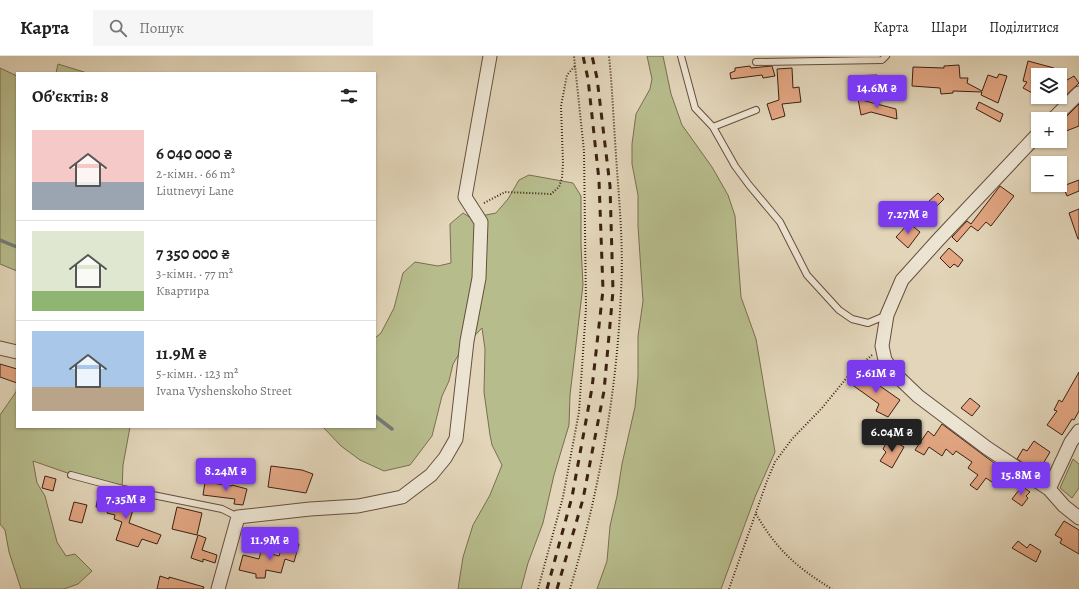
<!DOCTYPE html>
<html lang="uk">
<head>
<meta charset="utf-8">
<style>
	body { margin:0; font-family:Alegreya,serif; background:#f6f6f6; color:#202124; height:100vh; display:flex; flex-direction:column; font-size:15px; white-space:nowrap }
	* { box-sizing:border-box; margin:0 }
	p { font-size:13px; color:#757577 }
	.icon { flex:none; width:22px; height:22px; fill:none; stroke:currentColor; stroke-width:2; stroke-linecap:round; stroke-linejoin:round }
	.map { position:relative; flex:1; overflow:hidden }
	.sheet { position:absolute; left:16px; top:16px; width:360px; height:356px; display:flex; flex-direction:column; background:#fff; border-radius:0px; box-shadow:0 1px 3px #0004 }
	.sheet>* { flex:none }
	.fabs { position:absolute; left:1031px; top:12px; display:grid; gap:8px }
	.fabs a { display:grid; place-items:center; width:36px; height:36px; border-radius:0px; background:#fff; box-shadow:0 1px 3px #0004; font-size:20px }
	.price { position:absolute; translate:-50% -34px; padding:0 9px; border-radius:4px; background:#7c3aed; color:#fff; font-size:13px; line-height:26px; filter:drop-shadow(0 1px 2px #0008) }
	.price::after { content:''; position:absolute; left:50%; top:24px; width:12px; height:9px; margin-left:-6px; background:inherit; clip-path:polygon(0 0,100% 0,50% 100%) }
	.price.active { background:#222; color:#fff }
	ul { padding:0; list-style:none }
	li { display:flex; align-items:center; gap:12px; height:100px; padding:0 16px }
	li+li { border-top:1px solid #e0e0e0 }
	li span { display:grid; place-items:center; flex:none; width:112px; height:80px; border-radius:0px; color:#555 }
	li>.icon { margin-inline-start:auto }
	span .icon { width:48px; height:48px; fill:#fffc; stroke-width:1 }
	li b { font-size:17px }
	h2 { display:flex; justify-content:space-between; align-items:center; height:48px; padding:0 16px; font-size:17px }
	header { display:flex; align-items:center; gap:24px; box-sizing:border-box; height:56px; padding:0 20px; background:#fff; border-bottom:1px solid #e0e0e0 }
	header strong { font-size:19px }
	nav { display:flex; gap:22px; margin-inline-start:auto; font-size:14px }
	.search { width:280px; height:36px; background:#f6f6f6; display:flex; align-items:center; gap:10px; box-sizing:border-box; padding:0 14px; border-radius:0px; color:#757577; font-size:15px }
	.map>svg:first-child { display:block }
</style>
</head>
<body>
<header>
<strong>Карта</strong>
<div class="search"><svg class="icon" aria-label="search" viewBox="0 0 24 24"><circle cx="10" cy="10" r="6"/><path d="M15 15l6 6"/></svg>Пошук</div>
<nav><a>Карта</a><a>Шари</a><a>Поділитися</a></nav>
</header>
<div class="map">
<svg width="1079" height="533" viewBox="0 0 1079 533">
	<rect width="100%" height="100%" fill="#e2d5b9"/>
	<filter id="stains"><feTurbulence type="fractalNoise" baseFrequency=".005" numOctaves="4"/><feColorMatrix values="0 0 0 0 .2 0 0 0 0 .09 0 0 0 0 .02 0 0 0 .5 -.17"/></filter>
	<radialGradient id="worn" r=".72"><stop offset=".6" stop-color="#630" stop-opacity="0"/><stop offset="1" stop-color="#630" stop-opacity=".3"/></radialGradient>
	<path fill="#b7bc8c" stroke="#7a6e50" d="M647,0H663L671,38L682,69L712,111L728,139L735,160L741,241L756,283L775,396L755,441L721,533H597L607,505L610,470L617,440L622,408L635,351L638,321V280L643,245L638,170V139L632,108V88L636,58L650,33L652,23Z
		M58,8L87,17H56Z
		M0,12L17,20V215L0,208Z
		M529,119L573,127L581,140V189L583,229L570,339L569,369L554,419L543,467L528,507L521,533H458L463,501L473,469L490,439L502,409L492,389L490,379L484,336L485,293L482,272L462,293L453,308L449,325L442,340L432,380L410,409L384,415L360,404L341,390L323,371H375V282L381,277L394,252L403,217L415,206L438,210L451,207L450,168L463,157L471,162L496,157L508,143L519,124Z
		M17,329V371H130L123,409L122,436L33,405L37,427L45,440L57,486L66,500L75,498L92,515L78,528L64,533H21L9,496L5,474L0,468V359L16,336Z
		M1073,403L1079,408V432L1072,442L1060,432Z"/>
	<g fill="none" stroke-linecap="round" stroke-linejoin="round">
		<path stroke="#737a76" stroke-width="3.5" d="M0,184L17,191
			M375,360L392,373"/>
	</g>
	<path fill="#e2a682" stroke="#3e2114" d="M1028,5L1054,12L1052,19H1038V40L1023,32L1027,26L1023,25Z
		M959,9L960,22H968L967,27L982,35L988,19L997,22L999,18L1007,20L998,47L981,39L982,36L953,35V37L941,38L940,32L912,30L913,11L944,12V10Z
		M750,10L751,12L772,10L775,20L763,22L762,19L731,23L730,17L735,15V12Z
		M792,12L793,32L799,31L801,46L782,48L785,60L772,64L767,48L779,44L777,13Z
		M877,19V29L849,28V20Z
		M1060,20L1067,24L1074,20L1079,27L1060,45Z
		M858,43L896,53L897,63L871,56L861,59Z
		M979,46L1003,58L1000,66L976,53Z
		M1079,48V70L1066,75L1062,65Z
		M1079,124V135L1067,140L1063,130Z
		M1000,130L1014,140L991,170L986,166L978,175L971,170L957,186L952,181L967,165L971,168Z
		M938,137L944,143L935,152L928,146Z
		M1079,153V183H1078L1069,157Z
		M909,167L920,176L908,192L896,181Z
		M949,192L963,204L958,211L954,208L950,212L940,202Z
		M0,308L17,313V327L0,321Z
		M860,316L900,344L888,361L876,355L879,348L851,328Z
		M1079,316V355L1074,364L1072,363L1062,379L1047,369L1057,355L1054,354L1059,344L1062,346Z
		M970,342L980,350L972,360L961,352Z
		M942,368L998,410L994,415L997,417L992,426L986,422L977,434L970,429L978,419L968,412L972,406L956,395L953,399L946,393L942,400L929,391L924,399L915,394L928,375L934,380Z
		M889,382L904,391L892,412L880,405L886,396L883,393Z
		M1034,385L1050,396L1043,408L1040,406L1034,414L1017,403L1023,393L1027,395Z
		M271,410L302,414L313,418L306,437L268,431Z
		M45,420L56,423L53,435L42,432Z
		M205,426L232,430V429L247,433L243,449L234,448L235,443L203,439Z
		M1022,430L1030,436L1026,440L1028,442L1022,450L1012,443Z
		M99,436L117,440V442L135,447L129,467L161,479L157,488L142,483L138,491L116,484L122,466L114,463L115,459L107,457L108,454L96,451Z
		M74,446L87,449L82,467L69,464Z
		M177,451L202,457L197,479L172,473Z
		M1064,465L1079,474V498L1060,487L1062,483L1055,479Z
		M198,479L206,482L202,494L217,499L215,507L203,503V506L191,502Z
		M284,484L299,488L294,506L285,503L281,517L266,514L265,522H256V518L239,514L243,499L259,503L261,495L279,500Z
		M1018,485L1027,492L1030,488L1041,495L1036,506L1012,492Z
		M160,520L169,523V521L204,531L203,533H157Z"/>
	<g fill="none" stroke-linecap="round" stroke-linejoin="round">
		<defs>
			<path id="lane" d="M681,0L695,52L713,71L735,110L749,129L780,166L807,219L839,254L852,263L868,267L887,259
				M756,6L882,4L886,0
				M713,71L756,54
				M71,419L123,433L222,453L238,461"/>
			<path id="street" d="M1053,63L1079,37
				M1038,78L939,183L902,224L887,259L882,290L885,304L894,317L918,340L987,392L1049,433L1064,450L1079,462
				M0,292L17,296
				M1049,433L1071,386L1079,375
				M218,533L238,461L310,453L358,450L402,441L431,419L445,402L456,383L467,285L479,222L481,166L465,141L490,0"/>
		</defs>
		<use href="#lane" stroke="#674e3d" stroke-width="8"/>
		<use href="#street" stroke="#674e3d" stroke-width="15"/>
		<path stroke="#3e2114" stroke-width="2" stroke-dasharray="1 2" stroke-linecap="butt" d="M484,147L505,136L551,138L559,131L562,122L563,107L561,50L567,19L575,10
			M756,458C777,494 796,511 832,533
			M538,533L563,441L579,356L586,252L584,95L574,0
			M570,533C599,437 617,336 621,236C624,185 618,135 615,84C613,56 612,28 609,0
			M729,533L767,425L775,406L792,383L822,352L849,319L872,299"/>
		<use href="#lane" stroke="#ece4d2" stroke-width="6"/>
		<use href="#street" stroke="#ece4d2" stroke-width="13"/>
		<path stroke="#3e2114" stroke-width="3" stroke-dasharray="7 7" stroke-linecap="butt" d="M547,533L572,441L592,332L603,234L599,124L588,23L583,0
			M557,533L583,443L604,335L613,235L610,130L597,22L592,0"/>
	</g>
	<rect width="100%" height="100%" filter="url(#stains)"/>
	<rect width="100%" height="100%" fill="url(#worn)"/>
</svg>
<div class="fabs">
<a><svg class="icon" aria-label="layers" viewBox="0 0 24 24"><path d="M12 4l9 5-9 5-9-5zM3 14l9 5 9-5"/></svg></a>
<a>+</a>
<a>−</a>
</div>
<b class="price" style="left:877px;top:53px">14.6M ₴</b>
<b class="price" style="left:908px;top:179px">7.27M ₴</b>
<b class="price" style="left:876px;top:338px">5.61M ₴</b>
<b class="price active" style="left:892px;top:397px">6.04M ₴</b>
<b class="price" style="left:226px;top:436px">8.24M ₴</b>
<b class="price" style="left:1021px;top:440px">15.8M ₴</b>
<b class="price" style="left:126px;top:464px">7.35M ₴</b>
<b class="price" style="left:270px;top:505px">11.9M ₴</b>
<section class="sheet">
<h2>Об’єктів: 8<svg class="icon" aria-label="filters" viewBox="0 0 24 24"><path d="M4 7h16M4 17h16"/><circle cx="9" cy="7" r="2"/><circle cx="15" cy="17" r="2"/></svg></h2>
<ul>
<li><span style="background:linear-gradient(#f6c9c9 65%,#9aa5b1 0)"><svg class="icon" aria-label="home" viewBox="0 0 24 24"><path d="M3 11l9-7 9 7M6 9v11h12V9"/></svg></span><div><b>6 040 000 ₴</b><p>2-кімн. · 66 m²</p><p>Liutnevyi Lane</p></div></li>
<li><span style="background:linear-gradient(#dfe7d0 75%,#8fb573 0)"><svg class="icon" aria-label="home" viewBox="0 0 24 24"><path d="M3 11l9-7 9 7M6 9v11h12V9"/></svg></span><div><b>7 350 000 ₴</b><p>3-кімн. · 77 m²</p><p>Квартира</p></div></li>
<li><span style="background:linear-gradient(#a9c7e8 70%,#b9a48a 0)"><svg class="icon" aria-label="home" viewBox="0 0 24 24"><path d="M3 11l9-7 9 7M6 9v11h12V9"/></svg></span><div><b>11.9M ₴</b><p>5-кімн. · 123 m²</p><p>Ivana Vyshenskoho Street</p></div></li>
</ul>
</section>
</div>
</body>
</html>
